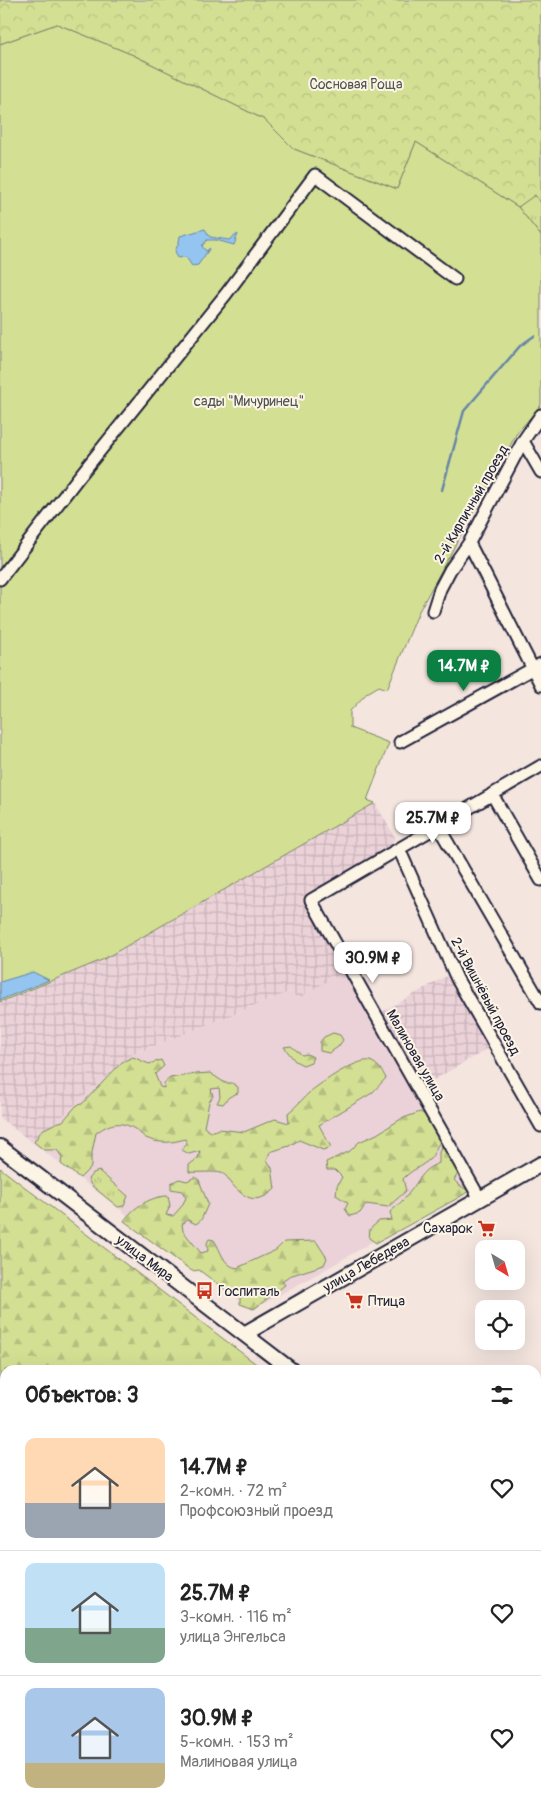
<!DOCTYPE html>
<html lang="ru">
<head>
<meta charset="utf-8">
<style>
	body { margin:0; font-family:Pangolin,sans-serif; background:#f2f2f2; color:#222; height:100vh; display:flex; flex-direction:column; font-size:19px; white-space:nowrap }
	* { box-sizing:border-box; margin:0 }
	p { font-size:16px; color:#767676 }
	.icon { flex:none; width:28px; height:28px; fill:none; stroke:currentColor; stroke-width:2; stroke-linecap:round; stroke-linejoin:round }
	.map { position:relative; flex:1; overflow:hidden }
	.drawer { position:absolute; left:0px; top:1365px; width:541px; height:446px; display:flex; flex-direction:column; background:#fff; border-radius:15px 15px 0 0; box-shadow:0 5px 20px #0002 }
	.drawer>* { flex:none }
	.needle { width:32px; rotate:143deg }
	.fabs { position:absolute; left:475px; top:1240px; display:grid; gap:10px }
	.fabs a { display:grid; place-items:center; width:50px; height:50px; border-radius:10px; background:#fff; box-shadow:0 5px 20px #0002; font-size:25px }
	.price { position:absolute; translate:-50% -42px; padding:0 11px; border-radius:10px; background:#fff; color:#222; font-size:16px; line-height:32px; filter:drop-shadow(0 1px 2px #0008) }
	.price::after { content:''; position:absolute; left:50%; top:30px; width:15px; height:11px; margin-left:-8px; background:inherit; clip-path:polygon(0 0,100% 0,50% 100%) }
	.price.on { background:#0b8043; color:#fff }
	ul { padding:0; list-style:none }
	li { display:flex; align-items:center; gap:15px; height:125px; padding:0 25px }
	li+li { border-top:1px solid #e0e0e0 }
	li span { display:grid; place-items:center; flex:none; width:140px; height:100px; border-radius:10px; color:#555 }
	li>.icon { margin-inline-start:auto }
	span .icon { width:60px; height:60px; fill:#fffc; stroke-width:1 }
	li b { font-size:21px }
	h2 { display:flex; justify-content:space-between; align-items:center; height:60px; padding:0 25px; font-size:21px }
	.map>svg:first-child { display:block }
</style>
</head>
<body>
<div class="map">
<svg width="541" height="1811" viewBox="0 0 541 1811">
	<defs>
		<pattern id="industrial-grid" width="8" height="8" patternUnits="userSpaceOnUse" patternTransform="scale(1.25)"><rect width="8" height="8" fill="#ebd2d8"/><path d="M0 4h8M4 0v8" fill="none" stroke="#c9b4ba"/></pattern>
		<pattern id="grass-tufts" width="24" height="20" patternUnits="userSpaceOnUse" patternTransform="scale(1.25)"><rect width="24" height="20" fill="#d3e093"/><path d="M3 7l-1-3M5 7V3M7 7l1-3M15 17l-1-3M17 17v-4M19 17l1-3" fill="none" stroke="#b5c080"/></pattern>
		<pattern id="forest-firs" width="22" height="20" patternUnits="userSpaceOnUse" patternTransform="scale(1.25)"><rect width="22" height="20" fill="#d3e093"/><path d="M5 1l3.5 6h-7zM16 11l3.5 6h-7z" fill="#b5c080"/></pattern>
		<pattern id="park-crowns" width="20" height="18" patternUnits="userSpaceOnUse" patternTransform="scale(1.25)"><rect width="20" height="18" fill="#d3e093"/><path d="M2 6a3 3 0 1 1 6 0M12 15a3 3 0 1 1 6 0" fill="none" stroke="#b5c080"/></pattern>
	</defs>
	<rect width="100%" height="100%" fill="#f4e5df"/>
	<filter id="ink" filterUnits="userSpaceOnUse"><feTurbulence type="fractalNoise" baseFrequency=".02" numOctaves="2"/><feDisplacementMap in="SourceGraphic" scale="10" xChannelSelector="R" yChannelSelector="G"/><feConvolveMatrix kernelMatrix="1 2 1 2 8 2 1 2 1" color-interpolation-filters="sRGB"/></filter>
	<g filter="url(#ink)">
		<path fill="#ebd2d8" d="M347,970L467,1185L335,1264L252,1310L33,1143L129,1056L292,991L297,998Z"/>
		<path fill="url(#industrial-grid)" d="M375,803L395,837L390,849L308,893L347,970L297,999L292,991L129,1056L33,1143L0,1118V1002L102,960Z
			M450,974L491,1047L423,1086L382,1012Z"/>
		<path fill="url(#grass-tufts)" stroke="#7a8167" d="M535,194L541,203V236L518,207Z
			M99,1171L128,1196L124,1206L118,1207L91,1185L88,1179L93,1173Z"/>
		<path fill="url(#forest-firs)" stroke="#7a8167" d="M333,1033L340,1035L343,1040L338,1047L329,1053L320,1051V1042L324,1037Z
			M291,1046L302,1055L307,1054L313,1057L311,1062L303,1065L295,1061L284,1047Z
			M133,1057L149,1064L161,1060L164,1066L155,1074L160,1087L164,1088V1083L170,1078L196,1074L210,1073L225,1083H232L238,1087V1093L229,1097L223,1104L217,1103L220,1097L219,1088L211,1089L213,1096L209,1102L204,1127L210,1132L219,1129L244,1132L275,1119L289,1123L288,1113C297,1106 303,1098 311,1091C321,1083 357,1058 370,1061C378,1064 382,1071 386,1078L372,1093L319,1125L331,1147L323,1150L299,1140L289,1146L270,1152L267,1160L272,1168L275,1189C259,1204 246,1201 232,1184C228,1179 227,1175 221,1173C215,1171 199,1173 189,1172V1165L198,1158L200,1151L189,1154L182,1150L187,1143L185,1139C172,1143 159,1144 146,1138C141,1135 138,1130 133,1128C119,1120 108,1124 96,1133L91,1157V1167L80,1178L61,1164L62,1157L57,1150H44L34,1142L42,1130L56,1123L63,1121L77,1105L82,1104L122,1062Z
			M420,1112C432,1117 436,1129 440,1142C436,1147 434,1155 430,1159C421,1167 411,1170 403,1179L406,1191L388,1207L366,1204L360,1213L350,1216L345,1209L348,1203L336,1195L337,1186L342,1177L335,1170H327L326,1162L350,1151L359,1142L377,1134L401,1119Z
			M445,1142L459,1172L454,1180L459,1185L469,1191L458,1198L376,1243L369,1238L370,1229L379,1221L392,1220L390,1212C398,1205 406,1198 412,1189C423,1175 420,1171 439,1163V1152Z
			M0,1168L264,1370H5V1512L0,1510Z
			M195,1177L199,1180L208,1204L201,1220L196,1224L188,1220L182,1224L183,1231L201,1253L208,1251L207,1243L209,1239L214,1240C221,1250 223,1266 237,1268L276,1250L284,1242L316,1241L327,1258L324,1265L289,1276L282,1281L285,1285L254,1309L240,1304V1298L250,1291L246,1287L235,1291H227L199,1270L192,1271L124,1221C133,1207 152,1196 168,1196L170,1206L166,1215L173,1216L181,1207L186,1198L182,1191L171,1189V1183L179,1179L187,1181Z
			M536,1578L541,1582V1811H0V1744L5,1742V1806H536Z"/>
		<path fill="url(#park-crowns)" stroke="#7a8167" d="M0,0H541V203L535,195L518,207L416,142L397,189L294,149L265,120L133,55L57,24L0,44Z
			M536,1578L541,1582V1681L536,1672Z"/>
		<path fill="#d3e093" stroke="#7a8167" d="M57,24L133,55L265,120L294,149L397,189L416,142L518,207L541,236V405L517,433L419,611L387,689L379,686L367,693L350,711V728L389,743L367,800L375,803L102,960L0,1002V44Z
			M0,1510L5,1512V1742L0,1744Z"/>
		<path fill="#93c5f0" stroke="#6684a8" d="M205,229L210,237L229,240L238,234L234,245L216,240H207L202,246L206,251L210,248L198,265L192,266L186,257L178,258L175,251L179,242L180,236Z
			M33,972L49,980L0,1000V982Z"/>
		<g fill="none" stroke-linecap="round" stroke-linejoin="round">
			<path stroke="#6684a8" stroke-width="2.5" d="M442,490L464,411L520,346L534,336"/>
			<defs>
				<path id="minor" d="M523,441L541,472
					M469,543L541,685
					M0,579L78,478L226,294L315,175L455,279
					M433,611L440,589L450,570L469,543L523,441L541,415
					M400,742L541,664
					M492,794L541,880
					M438,826L541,1003
					M399,849L457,979L541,1126
					M480,1199L311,900L541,766"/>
				<path id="major" d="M0,1147L291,1370
					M244,1334L541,1164
					M536,1558L541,1562"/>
			</defs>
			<use href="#minor" stroke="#22223b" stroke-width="15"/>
			<use href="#major" stroke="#22223b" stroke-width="18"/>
			<use href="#minor" stroke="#fcf5e5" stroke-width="11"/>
			<use href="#major" stroke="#fcf5e5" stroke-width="14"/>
		</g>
	</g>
	<defs>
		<symbol id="supermarket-bare" viewBox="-9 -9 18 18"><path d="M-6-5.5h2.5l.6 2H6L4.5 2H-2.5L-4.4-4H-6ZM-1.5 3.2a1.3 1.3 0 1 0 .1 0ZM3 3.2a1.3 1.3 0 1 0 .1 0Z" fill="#c8321e" stroke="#fcf5e5" stroke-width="2.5" paint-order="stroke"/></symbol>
		<symbol id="bus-bare" viewBox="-9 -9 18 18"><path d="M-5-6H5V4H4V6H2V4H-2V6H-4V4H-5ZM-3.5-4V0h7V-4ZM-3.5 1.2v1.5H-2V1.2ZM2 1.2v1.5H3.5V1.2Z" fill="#c8321e" stroke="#fcf5e5" stroke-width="2.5" paint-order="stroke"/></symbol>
	</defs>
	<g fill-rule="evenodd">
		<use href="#supermarket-bare" x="474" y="1216" width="25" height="25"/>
		<use href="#bus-bare" x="192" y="1278" width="25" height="25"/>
		<use href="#supermarket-bare" x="342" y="1288" width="25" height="25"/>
	</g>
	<g text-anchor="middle" stroke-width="4" stroke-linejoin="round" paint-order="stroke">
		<g font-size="14" fill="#4e5251" stroke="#fcf5e5">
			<text x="356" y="89">Сосновая Роща</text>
			<text x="249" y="406">сады "Мичуринец"</text>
		</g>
		<g font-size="14" fill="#22223b" stroke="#fcf5e5">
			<text transform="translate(471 504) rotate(-60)" y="5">2-й Кирпичный проезд</text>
			<text transform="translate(486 996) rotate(62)" y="5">2-й Вишнёвый проезд</text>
			<text transform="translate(416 1055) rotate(60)" y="5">Малиновая улица</text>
			<text transform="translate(145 1258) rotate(37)" y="5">улица Мира</text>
			<text transform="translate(366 1264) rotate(-30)" y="5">улица Лебедева</text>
		</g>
		<g font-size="14" fill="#22223b" stroke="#fcf5e5" text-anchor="start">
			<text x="473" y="1233" text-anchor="end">Сахарок</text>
			<text x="218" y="1296">Госпиталь</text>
			<text x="368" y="1306">Птица</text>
		</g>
	</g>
</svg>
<div class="fabs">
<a><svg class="needle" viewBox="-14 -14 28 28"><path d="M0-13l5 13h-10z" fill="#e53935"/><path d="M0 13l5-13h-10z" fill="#767676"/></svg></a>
<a><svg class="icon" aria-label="locate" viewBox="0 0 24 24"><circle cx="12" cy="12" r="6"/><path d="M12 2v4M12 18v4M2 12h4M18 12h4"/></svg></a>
</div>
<b class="price on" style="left:464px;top:692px">14.7M ₽</b>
<b class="price" style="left:433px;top:844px">25.7M ₽</b>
<b class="price" style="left:373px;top:984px">30.9M ₽</b>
<section class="drawer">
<h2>Объектов: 3<svg class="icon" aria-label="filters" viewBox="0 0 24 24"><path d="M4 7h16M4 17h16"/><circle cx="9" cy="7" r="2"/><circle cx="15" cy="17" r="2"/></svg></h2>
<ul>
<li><span style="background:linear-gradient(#ffd9b3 65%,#9aa5b1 0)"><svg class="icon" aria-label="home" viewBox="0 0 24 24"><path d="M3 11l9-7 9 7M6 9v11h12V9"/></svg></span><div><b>14.7M ₽</b><p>2-комн. · 72 m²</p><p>Профсоюзный проезд</p></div><svg class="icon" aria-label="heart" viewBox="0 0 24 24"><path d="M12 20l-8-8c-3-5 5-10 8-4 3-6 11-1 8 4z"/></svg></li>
<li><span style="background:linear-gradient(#bfe0f5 65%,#7fa58c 0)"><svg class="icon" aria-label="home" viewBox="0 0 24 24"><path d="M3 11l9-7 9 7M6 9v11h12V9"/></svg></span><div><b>25.7M ₽</b><p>3-комн. · 116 m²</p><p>улица Энгельса</p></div><svg class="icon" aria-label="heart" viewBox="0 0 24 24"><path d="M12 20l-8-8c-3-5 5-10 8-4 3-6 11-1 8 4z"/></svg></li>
<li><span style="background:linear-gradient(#a9c7e8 75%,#c2b280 0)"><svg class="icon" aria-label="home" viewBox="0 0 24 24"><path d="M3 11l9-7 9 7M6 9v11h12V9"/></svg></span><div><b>30.9M ₽</b><p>5-комн. · 153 m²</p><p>Малиновая улица</p></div><svg class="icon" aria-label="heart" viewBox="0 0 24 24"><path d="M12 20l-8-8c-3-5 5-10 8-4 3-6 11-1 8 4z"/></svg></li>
</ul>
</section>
</div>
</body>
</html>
